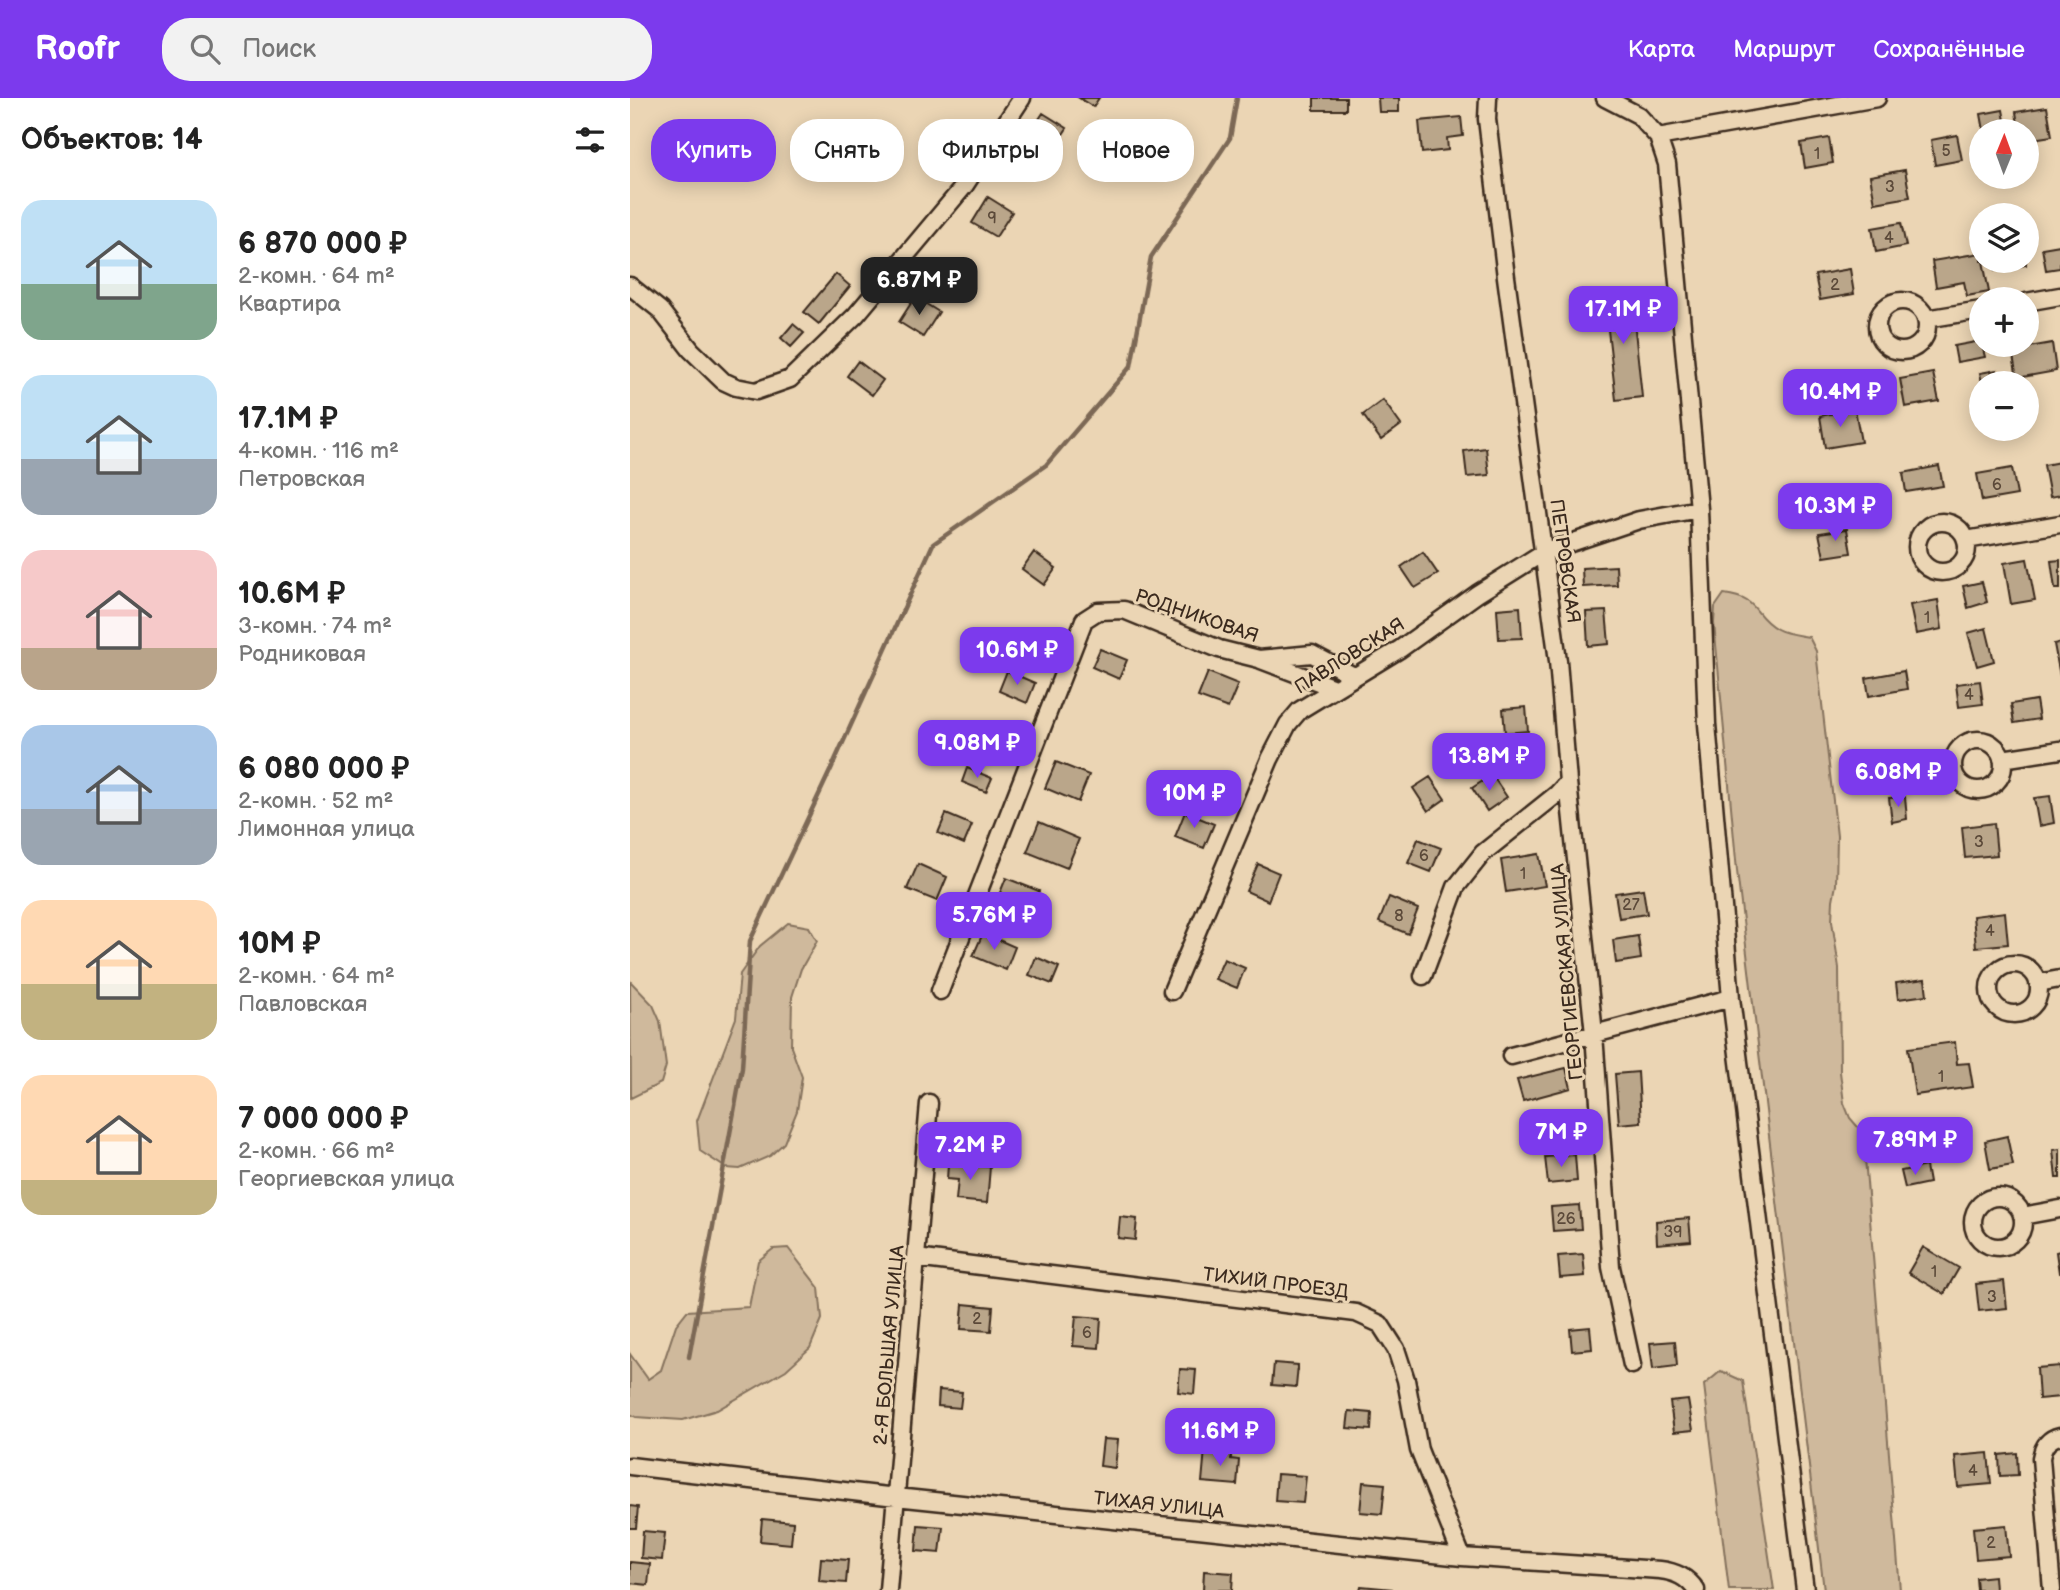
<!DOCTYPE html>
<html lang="ru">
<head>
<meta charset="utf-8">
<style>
	body { margin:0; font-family:"Balsamiq Sans",sans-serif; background:#f2f2f2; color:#222; height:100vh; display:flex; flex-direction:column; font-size:26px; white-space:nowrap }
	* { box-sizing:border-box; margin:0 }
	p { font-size:23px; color:#767676 }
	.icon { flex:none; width:38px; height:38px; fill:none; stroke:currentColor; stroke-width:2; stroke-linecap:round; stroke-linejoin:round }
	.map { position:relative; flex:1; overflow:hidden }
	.panel { display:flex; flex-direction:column; background:#fff; width:630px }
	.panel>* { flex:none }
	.guide { position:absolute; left:21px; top:21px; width:665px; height:63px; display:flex; gap:14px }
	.needle { width:46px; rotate:1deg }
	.controls { position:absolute; left:1339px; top:21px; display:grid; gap:14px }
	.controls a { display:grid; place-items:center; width:70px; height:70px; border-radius:50%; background:#fff; box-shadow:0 4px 18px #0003; font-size:35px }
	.price { position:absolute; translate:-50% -60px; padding:0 16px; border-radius:14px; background:#7c3aed; color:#fff; font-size:23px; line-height:46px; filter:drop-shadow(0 2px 4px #0008) }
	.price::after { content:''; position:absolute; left:50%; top:42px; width:21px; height:16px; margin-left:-10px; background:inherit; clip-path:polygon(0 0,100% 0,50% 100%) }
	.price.current { background:#222; color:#fff }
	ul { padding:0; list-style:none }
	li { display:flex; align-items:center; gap:21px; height:175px; padding:0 21px }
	li span { display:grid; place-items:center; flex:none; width:196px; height:140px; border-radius:21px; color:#555 }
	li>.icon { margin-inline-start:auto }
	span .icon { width:84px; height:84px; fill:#fffc; stroke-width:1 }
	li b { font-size:30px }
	h2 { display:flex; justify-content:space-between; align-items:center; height:84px; padding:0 21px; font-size:30px }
	.pill { padding:0 24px; border-radius:28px; background:#fff; box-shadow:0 4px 18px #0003; font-size:24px; line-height:63px }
	.pill.current { background:#7c3aed; color:#fff }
	header { display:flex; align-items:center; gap:42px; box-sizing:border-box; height:98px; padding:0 35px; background:#7c3aed; color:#fff }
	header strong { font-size:33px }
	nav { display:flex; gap:38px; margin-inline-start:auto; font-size:24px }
	.search { width:490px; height:63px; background:#f2f2f2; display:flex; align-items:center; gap:18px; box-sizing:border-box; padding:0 24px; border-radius:28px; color:#767676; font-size:26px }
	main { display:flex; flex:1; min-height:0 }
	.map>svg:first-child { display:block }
</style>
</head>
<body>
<header>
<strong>Roofr</strong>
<div class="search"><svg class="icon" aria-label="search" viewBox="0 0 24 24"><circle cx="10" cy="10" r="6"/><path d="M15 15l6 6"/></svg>Поиск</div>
<nav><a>Карта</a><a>Маршрут</a><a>Сохранённые</a></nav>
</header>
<main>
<section class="panel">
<h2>Объектов: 14<svg class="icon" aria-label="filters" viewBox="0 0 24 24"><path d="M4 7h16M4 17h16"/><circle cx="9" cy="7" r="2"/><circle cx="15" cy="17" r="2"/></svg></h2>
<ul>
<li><span style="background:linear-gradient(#bfe0f5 60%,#7fa58c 0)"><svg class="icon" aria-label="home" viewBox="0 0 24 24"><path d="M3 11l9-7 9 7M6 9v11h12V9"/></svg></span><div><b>6 870 000 ₽</b><p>2-комн. · 64 m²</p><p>Квартира</p></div></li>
<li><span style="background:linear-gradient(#bfe0f5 60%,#9aa5b1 0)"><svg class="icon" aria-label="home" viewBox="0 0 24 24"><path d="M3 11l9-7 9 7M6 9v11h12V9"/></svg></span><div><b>17.1M ₽</b><p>4-комн. · 116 m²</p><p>Петровская</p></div></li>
<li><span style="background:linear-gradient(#f6c9c9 70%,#b9a48a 0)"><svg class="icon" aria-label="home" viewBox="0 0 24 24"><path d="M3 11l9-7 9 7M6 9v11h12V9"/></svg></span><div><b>10.6M ₽</b><p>3-комн. · 74 m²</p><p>Родниковая</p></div></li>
<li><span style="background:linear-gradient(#a9c7e8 60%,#9aa5b1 0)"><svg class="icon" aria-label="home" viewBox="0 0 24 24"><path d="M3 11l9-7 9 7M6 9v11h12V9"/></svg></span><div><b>6 080 000 ₽</b><p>2-комн. · 52 m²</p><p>Лимонная улица</p></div></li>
<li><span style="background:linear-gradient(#ffd9b3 60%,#c2b280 0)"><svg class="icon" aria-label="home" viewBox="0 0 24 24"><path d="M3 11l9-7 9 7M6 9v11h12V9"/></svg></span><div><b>10M ₽</b><p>2-комн. · 64 m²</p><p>Павловская</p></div></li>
<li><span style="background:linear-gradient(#ffd9b3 75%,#c2b280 0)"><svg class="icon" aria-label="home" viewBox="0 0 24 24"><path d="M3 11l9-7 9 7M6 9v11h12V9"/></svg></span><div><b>7 000 000 ₽</b><p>2-комн. · 66 m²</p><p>Георгиевская улица</p></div></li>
</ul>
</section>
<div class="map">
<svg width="1430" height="1492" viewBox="0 0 1430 1492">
	<rect width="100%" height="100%" fill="#ebd5b4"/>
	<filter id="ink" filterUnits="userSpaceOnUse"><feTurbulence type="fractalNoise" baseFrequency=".0143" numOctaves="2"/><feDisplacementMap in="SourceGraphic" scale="14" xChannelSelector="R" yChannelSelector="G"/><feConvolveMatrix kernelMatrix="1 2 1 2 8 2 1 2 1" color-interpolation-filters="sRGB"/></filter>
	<g filter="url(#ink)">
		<path fill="#cfb99c" stroke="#85725d" stroke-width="2" d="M1094,496C1131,501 1121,516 1147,531C1156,536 1169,537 1179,539L1186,553L1207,738L1206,787L1203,802L1202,823L1209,870L1210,974L1214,1005L1220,1020L1233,1035L1270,1492H1194L1107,773L1084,525L1085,509Z
			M158,825L179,829L187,843L171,871L162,899L161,949L172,979L167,1013L154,1045L140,1058L110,1071L96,1070L70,1053L67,1023L106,920L110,876L130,848Z
			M0,883L23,907L30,923L36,968L31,985L1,1000Z
			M158,1150L189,1190L192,1221L180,1250L156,1272L87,1312L53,1322L6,1319L0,1316V1256L18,1281L31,1272L46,1227L57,1213L119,1209L128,1163L143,1151Z
			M1091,1273L1113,1283L1144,1492H1099L1074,1287Z"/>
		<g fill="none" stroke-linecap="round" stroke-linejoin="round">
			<path stroke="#7b6855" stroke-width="4.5" d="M59,1259L112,970L120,843L201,671L303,446L416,367L501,268L521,159L600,40L607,0"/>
		</g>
		<path fill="#baa68a" stroke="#3b2a1e" stroke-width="2" d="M449,0H469L463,9Z
			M684,0H716V12H684Z
			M748,0H769V14H749Z
			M1417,9L1422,38L1396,42V33H1389L1386,14Z
			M1373,12L1377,33H1354L1351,16Z
			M413,15L437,30L420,56L396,41Z
			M831,19L833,38L817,40L818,52L792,55L789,23Z
			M325,33L347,41L340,60L317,52Z
			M1327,37L1332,62L1305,67L1301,42Z
			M1199,40L1203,65L1175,70L1171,45Z
			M1275,72L1280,99L1245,105L1240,78Z
			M358,99L382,114L366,139L342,125Z
			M1271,125L1276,148L1246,154L1242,130Z
			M1430,147V170L1416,172L1412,150Z
			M1351,155V163H1353L1359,194L1337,198L1334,184L1306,189L1302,163Z
			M1363,163H1396V167L1365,172Z
			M1220,171L1224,196L1190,202L1185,177Z
			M206,176L220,188L189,226L174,214Z
			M1001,194L1012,299L986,302L974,197Z
			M285,199L309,214L293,239L269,224Z
			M163,226L174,235L161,249L151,240Z
			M1351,243L1355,259L1327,264L1324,248Z
			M1422,245L1426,273L1387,280L1382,252Z
			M228,263L253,282L242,297L217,278Z
			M1367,272L1369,284L1352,285L1350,275Z
			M1303,275L1309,303L1275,309L1270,281Z
			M753,302L771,327L751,342L733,317Z
			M1225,311L1231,344L1195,350L1190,318Z
			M856,350L859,377L837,379L834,353Z
			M1430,364V397L1420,399L1414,367Z
			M1309,368L1313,388L1276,394L1273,375Z
			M1382,370L1387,397L1352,403L1347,376Z
			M1217,431L1221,455L1194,459L1189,435Z
			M404,454L426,470L414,487L392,471Z
			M793,454L808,476L785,490L771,469Z
			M1397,461L1405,502L1381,506L1374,465Z
			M1430,462V491H1425L1421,463Z
			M986,468L987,487L953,489L952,470Z
			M1352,484L1357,504L1338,510L1333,488Z
			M1308,502L1312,531L1286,536L1280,507Z
			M890,509L892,540L869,541L867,511Z
			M976,513L979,546L958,548L956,514Z
			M1356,530L1364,563L1347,568L1338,535Z
			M1430,545V578L1424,546Z
			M470,551L497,562L489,581L462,569Z
			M377,573L405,585L397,605L369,593Z
			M1274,573L1277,591L1239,598L1236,580Z
			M578,574L608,586L598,610L568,599Z
			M1350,583L1353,606L1329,609L1326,586Z
			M1406,602L1409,621L1384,625L1381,606Z
			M896,609L898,633L875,635L873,611Z
			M426,664L459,677L448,704L415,690Z
			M337,670L362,680L356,694L332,684Z
			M862,677L877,699L857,713L842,690Z
			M800,679L815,701L798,713L783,690Z
			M1420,698L1424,725L1409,728L1404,700Z
			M1275,699L1277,721L1262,724L1259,700Z
			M555,714L584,726L574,750L545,739Z
			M316,716L342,727L334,746L308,735Z
			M409,724L449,741L437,770L397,754Z
			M1364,725L1367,757L1335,760L1332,729Z
			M788,741L811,750L801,774L778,765Z
			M909,756L915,788L876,794L871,762Z
			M288,766L317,779L307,803L277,791Z
			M628,766L649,775L638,803L616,793Z
			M376,780L409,793L398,820L365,807Z
			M1013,791L1017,816L989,820L985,795Z
			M759,799L788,811L778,836L749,824Z
			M1375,814L1378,846L1346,849L1343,818Z
			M353,835L385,849L376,872L343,858Z
			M1008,838L1011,861L986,865L983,842Z
			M406,859L429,869L422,886L399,877Z
			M594,861L615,870L607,890L585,881Z
			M1295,881L1297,897L1268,901L1266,885Z
			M1325,944L1327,966L1339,965L1343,989L1285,997L1278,950Z
			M936,970L941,990L893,1003L887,982Z
			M1008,974L1011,1024L989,1026L985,976Z
			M938,1029L939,1046L916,1047L915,1030Z
			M1377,1038L1383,1067L1360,1071L1355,1043Z
			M1430,1051V1080H1426L1423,1052Z
			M945,1057L947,1083L918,1086L915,1059Z
			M318,1066L360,1069L357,1105L326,1102L328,1082L317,1081Z
			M1296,1068L1299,1085L1275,1090L1271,1073Z
			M949,1107L951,1131L923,1133L921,1109Z
			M490,1119L507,1121L505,1142L488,1140Z
			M1059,1120L1061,1143L1027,1146L1026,1123Z
			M1293,1149L1329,1170L1314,1196L1278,1175Z
			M1430,1153V1175H1429L1426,1154Z
			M953,1156L955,1178L930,1180L928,1158Z
			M1374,1183L1377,1210L1349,1213L1346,1186Z
			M333,1206L363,1209L361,1233L331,1231Z
			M446,1218L471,1220L469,1250L443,1248Z
			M960,1229L962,1251L942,1253L940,1231Z
			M1045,1243L1047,1268L1023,1271L1020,1245Z
			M644,1265L668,1267L666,1289L642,1287Z
			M1430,1268V1299L1409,1301L1407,1270Z
			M550,1271L566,1272L564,1296L548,1294Z
			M309,1292L332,1294L330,1310L308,1308Z
			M1058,1302L1063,1332L1044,1334L1040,1304Z
			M719,1313L742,1315L741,1332L717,1330Z
			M473,1341L488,1342L485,1370L470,1368Z
			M575,1351L601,1353V1361L609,1362L607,1387L572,1384Z
			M1358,1355L1361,1386L1328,1389L1325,1358Z
			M1387,1355L1388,1377L1370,1378L1369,1357Z
			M647,1376L676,1378L673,1405L645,1403Z
			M733,1384L755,1386L752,1416L730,1414Z
			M0,1408L8,1409L6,1430H0Z
			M132,1421L163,1424L161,1446L130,1443Z
			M288,1427L313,1429L310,1455L286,1453Z
			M1376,1427L1379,1458L1346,1461L1343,1430Z
			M13,1433L35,1435L32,1462L11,1460Z
			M191,1460L218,1462L216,1485L189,1483Z
			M0,1464L20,1466L18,1487L0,1485Z
			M574,1473L603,1475L602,1492H573Z
			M1364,1478L1365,1492H1347L1346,1480Z
			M731,1488L762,1491V1492H730Z"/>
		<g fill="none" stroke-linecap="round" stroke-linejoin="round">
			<defs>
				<path id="minor" d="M975,0L1008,17L1028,39L1037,66L1069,411L1077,626L1101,900L1175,1492
					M1028,39L1247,0
					M0,188L30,212L61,252L93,283L106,289L126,293L160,281L226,217L335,87L392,0
					M1247 228a25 25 0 1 1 50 0a25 25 0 1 1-50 0Z
					M1396,204L1430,198
					M1296,221L1351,212
					M1287 449a25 25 0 1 1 50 0a25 25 0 1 1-50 0Z
					M1336,442L1430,426
					M631,562L704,590
					M1323 667a25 25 0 1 1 50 0a25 25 0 1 1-50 0Z
					M1372,661L1430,652
					M938,684L964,936L981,1169L1002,1267
					M1359 891a25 25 0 1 1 50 0a25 25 0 1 1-50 0Z
					M793,878L826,789L853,755L927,696L938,684L928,563L876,179L857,21L858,0
					M1408,885L1430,881
					M310,893L454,522L468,513L494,512L589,551L629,561L682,556L724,578
					M542,893L640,661L658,626L670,612L770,551L847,496L914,454L1009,422L1069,411
					M881,958L1101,900
					M1343 1124a25 25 0 1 1 50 0a25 25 0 1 1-50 0Z
					M1392,1118L1430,1111
					M286,1160L726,1215L750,1226L766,1251L776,1282L789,1352L832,1459
					M0,1368L266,1399L832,1459L1030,1472C1046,1474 1057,1479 1066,1492
					M258,1492L299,1005
					M1422,1492L1411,1360C1413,1349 1417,1341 1430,1338"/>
			</defs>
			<use href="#minor" stroke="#3b2a1e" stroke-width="21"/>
			<use href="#minor" stroke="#ebd5b4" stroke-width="16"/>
		</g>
	</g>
	<g text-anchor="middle" stroke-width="6" stroke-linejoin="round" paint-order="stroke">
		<g font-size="16" fill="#5b4939">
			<text x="1316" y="58">5</text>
			<text x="1187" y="61">1</text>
			<text x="1260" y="94">3</text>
			<text x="362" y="125">9</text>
			<text x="1259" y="145">4</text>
			<text x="1205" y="192">2</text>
			<text x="1367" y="392">6</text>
			<text x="1297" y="525">1</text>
			<text x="1339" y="602">4</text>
			<text x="1349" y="749">3</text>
			<text x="794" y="763">6</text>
			<text x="893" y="781">1</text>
			<text x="1001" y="812">27</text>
			<text x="769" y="823">8</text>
			<text x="1360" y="838">4</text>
			<text x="1311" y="984">1</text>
			<text x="936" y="1126">26</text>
			<text x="1043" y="1139">39</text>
			<text x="1304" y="1179">1</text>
			<text x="1362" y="1204">3</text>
			<text x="347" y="1226">2</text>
			<text x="457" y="1240">6</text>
			<text x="1343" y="1378">4</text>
			<text x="1361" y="1450">2</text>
		</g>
		<g font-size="19" fill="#3b2a1e" stroke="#ebd5b4">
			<text transform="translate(936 463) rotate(82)" y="7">ПЕТРОВСКАЯ</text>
			<text transform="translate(567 517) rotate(19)" y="7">РОДНИКОВАЯ</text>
			<text transform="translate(719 557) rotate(-32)" y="7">ПАВЛОВСКАЯ</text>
			<text transform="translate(936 874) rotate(-95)" y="7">ГЕОРГИЕВСКАЯ УЛИЦА</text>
			<text transform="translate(646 1184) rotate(7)" y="7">ТИХИЙ ПРОЕЗД</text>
			<text transform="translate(258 1247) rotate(-85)" y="7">2-Я БОЛЬШАЯ УЛИЦА</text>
			<text transform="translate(529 1406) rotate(6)" y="7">ТИХАЯ УЛИЦА</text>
		</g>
	</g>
</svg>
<div class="controls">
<a><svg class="needle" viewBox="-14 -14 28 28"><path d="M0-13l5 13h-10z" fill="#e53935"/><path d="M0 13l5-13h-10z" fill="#767676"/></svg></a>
<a><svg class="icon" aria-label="layers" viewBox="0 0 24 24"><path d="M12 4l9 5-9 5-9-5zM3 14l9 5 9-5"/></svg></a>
<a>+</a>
<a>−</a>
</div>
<b class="price current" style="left:289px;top:219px">6.87M ₽</b>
<b class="price" style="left:993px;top:248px">17.1M ₽</b>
<b class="price" style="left:1210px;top:331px">10.4M ₽</b>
<b class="price" style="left:1205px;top:445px">10.3M ₽</b>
<b class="price" style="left:387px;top:589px">10.6M ₽</b>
<b class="price" style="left:347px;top:682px">9.08M ₽</b>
<b class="price" style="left:859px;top:695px">13.8M ₽</b>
<b class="price" style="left:1268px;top:711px">6.08M ₽</b>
<b class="price" style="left:564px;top:732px">10M ₽</b>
<b class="price" style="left:364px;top:854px">5.76M ₽</b>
<b class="price" style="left:931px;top:1071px">7M ₽</b>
<b class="price" style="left:1285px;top:1079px">7.89M ₽</b>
<b class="price" style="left:340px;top:1084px">7.2M ₽</b>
<b class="price" style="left:590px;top:1370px">11.6M ₽</b>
<div class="guide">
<a class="pill current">Купить</a>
<a class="pill">Снять</a>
<a class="pill">Фильтры</a>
<a class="pill">Новое</a>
</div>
</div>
</main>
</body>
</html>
